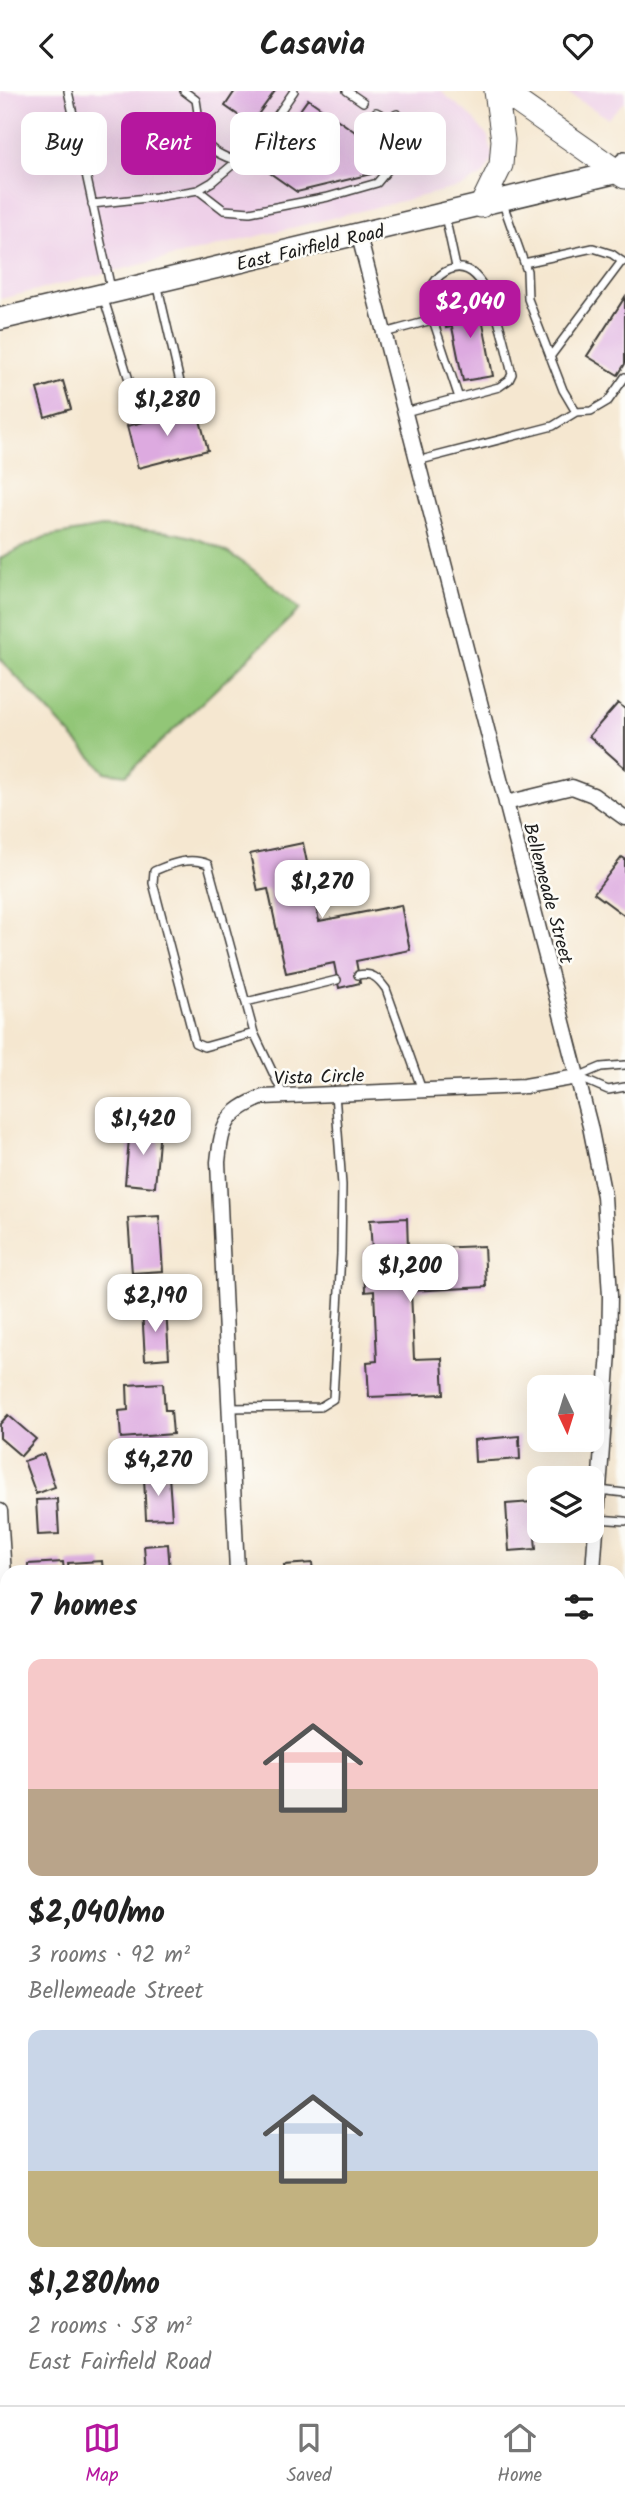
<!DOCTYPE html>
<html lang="en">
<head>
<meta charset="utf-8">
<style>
	body { margin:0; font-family:Kalam,sans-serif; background:#f6f6f6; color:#222; height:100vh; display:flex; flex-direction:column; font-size:26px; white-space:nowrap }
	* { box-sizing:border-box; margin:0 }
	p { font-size:23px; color:#767676 }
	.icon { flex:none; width:38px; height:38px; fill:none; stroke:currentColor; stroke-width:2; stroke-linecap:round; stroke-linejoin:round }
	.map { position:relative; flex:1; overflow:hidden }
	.drawer { position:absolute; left:0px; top:1474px; width:626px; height:842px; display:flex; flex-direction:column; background:#fff; border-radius:21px 21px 0 0; box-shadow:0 7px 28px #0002 }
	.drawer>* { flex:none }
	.guide { position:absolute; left:21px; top:21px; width:584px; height:63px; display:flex; gap:14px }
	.needle { width:46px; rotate:176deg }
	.fabs { position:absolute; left:527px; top:1284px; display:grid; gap:14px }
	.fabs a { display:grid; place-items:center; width:77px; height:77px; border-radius:14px; background:#fff; box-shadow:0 7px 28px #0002; font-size:35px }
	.price { position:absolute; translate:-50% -60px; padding:0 16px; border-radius:14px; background:#fff; color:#222; font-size:23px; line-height:46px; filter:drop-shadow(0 2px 4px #0008) }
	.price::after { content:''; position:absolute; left:50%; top:42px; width:21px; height:16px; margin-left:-10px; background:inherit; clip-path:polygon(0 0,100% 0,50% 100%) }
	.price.on { background:#b5179e; color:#fff }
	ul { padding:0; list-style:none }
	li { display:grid; align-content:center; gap:14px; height:371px; padding:0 28px }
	li span { display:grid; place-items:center; height:217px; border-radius:14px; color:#555 }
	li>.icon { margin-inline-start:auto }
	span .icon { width:126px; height:126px; fill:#fffc; stroke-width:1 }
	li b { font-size:30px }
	h2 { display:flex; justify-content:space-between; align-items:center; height:84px; padding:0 28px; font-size:30px }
	.chip { padding:0 24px; border-radius:14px; background:#fff; box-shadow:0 7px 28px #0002; font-size:24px; line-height:63px }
	.chip.on { background:#b5179e; color:#fff }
	header { display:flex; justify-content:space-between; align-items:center; height:91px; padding:0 28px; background:#fff; font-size:32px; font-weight:800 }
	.dock { display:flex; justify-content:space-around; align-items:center; height:98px; border-top:2px solid #e0e0e0; background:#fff; font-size:19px; color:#767676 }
	.dock a { display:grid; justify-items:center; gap:4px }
	.dock .on { color:#b5179e }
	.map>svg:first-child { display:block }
</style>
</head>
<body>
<header><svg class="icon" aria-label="back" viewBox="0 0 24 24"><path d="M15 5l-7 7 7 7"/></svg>Casavia<svg class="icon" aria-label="heart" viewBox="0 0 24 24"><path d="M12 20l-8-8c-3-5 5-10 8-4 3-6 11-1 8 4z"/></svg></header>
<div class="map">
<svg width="625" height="2314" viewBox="0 0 625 2314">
	<rect width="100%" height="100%" fill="#fdfcf7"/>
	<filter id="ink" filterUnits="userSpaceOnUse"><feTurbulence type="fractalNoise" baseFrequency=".0143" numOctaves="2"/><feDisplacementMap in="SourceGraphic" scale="14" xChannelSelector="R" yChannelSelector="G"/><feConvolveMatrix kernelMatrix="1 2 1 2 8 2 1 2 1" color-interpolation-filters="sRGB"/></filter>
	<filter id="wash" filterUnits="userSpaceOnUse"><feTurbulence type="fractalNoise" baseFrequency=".00686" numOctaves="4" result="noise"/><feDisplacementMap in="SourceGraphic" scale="28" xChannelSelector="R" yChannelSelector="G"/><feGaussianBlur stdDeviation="1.57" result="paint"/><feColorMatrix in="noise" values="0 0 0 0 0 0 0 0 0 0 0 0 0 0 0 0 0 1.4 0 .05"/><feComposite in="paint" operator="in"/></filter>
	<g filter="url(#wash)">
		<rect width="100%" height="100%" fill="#f5e7d0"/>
		<path fill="#eed0e8" d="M0,0H440L469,23L488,46L493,68L483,84L463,95L0,208Z
			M564,0H625V10L608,27Z"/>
		<path fill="#92c677" stroke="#57714a" stroke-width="2" d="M102,436C138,438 175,438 208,452C243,466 272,495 300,518L126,684L105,681L0,568V467L45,446Z"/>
		<g id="blocks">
			<path fill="#ddaae0" d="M235,0H275L251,33L225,15Z
				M308,8L361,45L371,83L297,101L260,75Z
				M625,206V273L618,284L587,265Z
				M479,211L493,285L463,290L452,236L446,237L443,218Z
				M63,290L71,318L45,326L37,298Z
				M197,318L208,359L138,377L127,335Z
				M618,612L625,618V677L589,645Z
				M303,752L319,830L401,814L410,859L356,870L360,892L339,897L334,872L286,882L268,798L258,800L250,763Z
				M622,766L625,768V825L594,802Z
				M130,1036L160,1038L155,1096L125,1093Z
				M159,1125L163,1180L132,1182L128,1127Z
				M407,1127L408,1158L484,1155L486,1196L411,1200L414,1268L442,1267L444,1303L369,1306L367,1271L377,1270L374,1200L365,1201L364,1160H372L370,1129Z
				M166,1217L169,1267L145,1269L142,1218Z
				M163,1292L165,1319H171L173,1343L121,1347L119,1320L128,1319L127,1294Z
				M8,1324L36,1348L21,1365L0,1347V1333Z
				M519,1345L520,1368L475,1371L474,1349Z
				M44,1363L55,1396L36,1403L24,1370Z
				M169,1385L172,1427L146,1428L144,1387Z
				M57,1408L59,1443L38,1444L36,1409Z
				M532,1411L536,1458L509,1460L506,1413Z
				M168,1453L170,1480H146L144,1455Z
				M102,1470L103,1480H69L68,1472Z
				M63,1471L64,1480H28V1473Z
				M312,1472L313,1480H285L284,1474Z
				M0,1578H7V1600L0,1601Z
				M620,2294H625V2314H598V2308H620Z
				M489,2308H526V2314H489Z"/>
		</g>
	</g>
	<g filter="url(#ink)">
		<use href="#blocks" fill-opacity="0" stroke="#3d3a37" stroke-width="2"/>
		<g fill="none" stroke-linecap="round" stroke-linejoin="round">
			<defs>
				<path id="lane" d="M68,0L111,198
					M184,0L196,9C202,44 198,58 237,70
					M347,0L363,11
					M376,21L388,27
					M198,99L224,119L250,121L328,106L377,92L391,75L438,61L437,52L397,23L388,27L391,75
					M502,110L527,180L528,208L563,299L576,321
					M92,113L156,106L198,99L212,91L237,70L252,61L294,0
					M445,125L456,176
					M524,172L593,157L612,163L623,171
					M103,205L134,305L140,308L174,301L178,298L180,291L157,192
					M384,242L432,229
					M550,266L622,170
					M405,321L499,296L509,289L512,283C505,257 489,161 449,179C434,185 429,198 428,214L459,307
					M417,370L553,335L576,321L591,320L608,310L625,286
					M358,884C372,881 378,887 386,898L422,999
					M246,911L337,889
					M254,942L204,956L195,952L153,792L154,780C171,773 189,765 208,773L254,942L284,1005
					M577,986L601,976L625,974
					M578,986L608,999L625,996
					M230,1317L320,1316L333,1308L341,1163L342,1094L335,1003
					M599,1399L625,1402
					M597,1428L625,1430
					M620,1708L625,1709
					M620,2206L625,2205"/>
				<path id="street" d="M359,145L590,1035L604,1105L610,1205L609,1261L593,1480
					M506,712L572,696L593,704L625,727
					M0,1420L7,1534
					M237,1480L218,1071C222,1033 226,1021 263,1006L525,995L577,986
					M393,2314V2308"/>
				<path id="secondary" d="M0,228L618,81L625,72
					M620,1990L625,1989
					M0,2274H7"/>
				<path id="primary" d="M502,0L625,86
					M481,115L501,74L503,49L496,0"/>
			</defs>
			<use href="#lane" stroke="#3d3a37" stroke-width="10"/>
			<use href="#street" stroke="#3d3a37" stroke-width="17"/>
			<use href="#secondary" stroke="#3d3a37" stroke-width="24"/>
			<use href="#primary" stroke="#3d3a37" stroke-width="25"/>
			<use href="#lane" stroke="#fff" stroke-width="7"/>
			<use href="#street" stroke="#fff" stroke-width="14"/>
			<use href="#secondary" stroke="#fff" stroke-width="21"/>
			<use href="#primary" stroke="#fff" stroke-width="23"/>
		</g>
	</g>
	<g text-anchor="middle" stroke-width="5" stroke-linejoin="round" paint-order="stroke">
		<g font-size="19" fill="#1c1c1c" stroke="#fdfcf7">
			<text transform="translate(310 156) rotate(-13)" y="7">East Fairfield Road</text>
			<text transform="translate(549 802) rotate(75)" y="7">Bellemeade Street</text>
			<text transform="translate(319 985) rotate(-2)" y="7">Vista Circle</text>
		</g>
	</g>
</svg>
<div class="fabs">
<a><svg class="needle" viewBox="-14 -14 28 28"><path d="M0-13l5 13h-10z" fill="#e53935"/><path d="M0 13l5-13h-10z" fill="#767676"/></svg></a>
<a><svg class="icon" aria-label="layers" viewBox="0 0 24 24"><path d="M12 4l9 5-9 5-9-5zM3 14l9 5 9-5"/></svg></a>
</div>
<b class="price on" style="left:470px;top:249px">$2,040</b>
<b class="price" style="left:167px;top:347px">$1,280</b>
<b class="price" style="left:322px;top:829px">$1,270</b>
<b class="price" style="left:143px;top:1066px">$1,420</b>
<b class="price" style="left:410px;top:1213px">$1,200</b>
<b class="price" style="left:155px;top:1243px">$2,190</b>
<b class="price" style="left:158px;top:1407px">$4,270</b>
<div class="guide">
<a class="chip">Buy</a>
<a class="chip on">Rent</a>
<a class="chip">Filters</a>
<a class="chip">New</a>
</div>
<section class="drawer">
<h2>7 homes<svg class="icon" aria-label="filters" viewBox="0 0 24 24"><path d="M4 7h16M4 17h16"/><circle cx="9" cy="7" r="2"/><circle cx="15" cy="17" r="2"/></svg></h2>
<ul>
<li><span style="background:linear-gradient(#f6c9c9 60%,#b9a48a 0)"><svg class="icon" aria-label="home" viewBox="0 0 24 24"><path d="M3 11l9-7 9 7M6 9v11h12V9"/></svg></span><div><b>$2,040/mo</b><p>3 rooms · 92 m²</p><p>Bellemeade Street</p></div></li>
<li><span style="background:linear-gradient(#c9d6e8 65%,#c2b280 0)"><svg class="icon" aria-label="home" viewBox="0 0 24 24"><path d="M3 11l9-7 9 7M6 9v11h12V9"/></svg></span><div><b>$1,280/mo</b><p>2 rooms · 58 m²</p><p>East Fairfield Road</p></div></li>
</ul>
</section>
</div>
<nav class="dock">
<a class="on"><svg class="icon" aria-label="map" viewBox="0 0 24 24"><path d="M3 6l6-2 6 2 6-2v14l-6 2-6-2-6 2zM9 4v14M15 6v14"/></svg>Map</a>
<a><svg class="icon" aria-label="saved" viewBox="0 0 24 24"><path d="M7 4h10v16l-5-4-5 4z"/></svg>Saved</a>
<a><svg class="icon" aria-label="home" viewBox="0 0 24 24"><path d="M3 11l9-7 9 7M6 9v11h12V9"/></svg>Home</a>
</nav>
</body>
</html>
